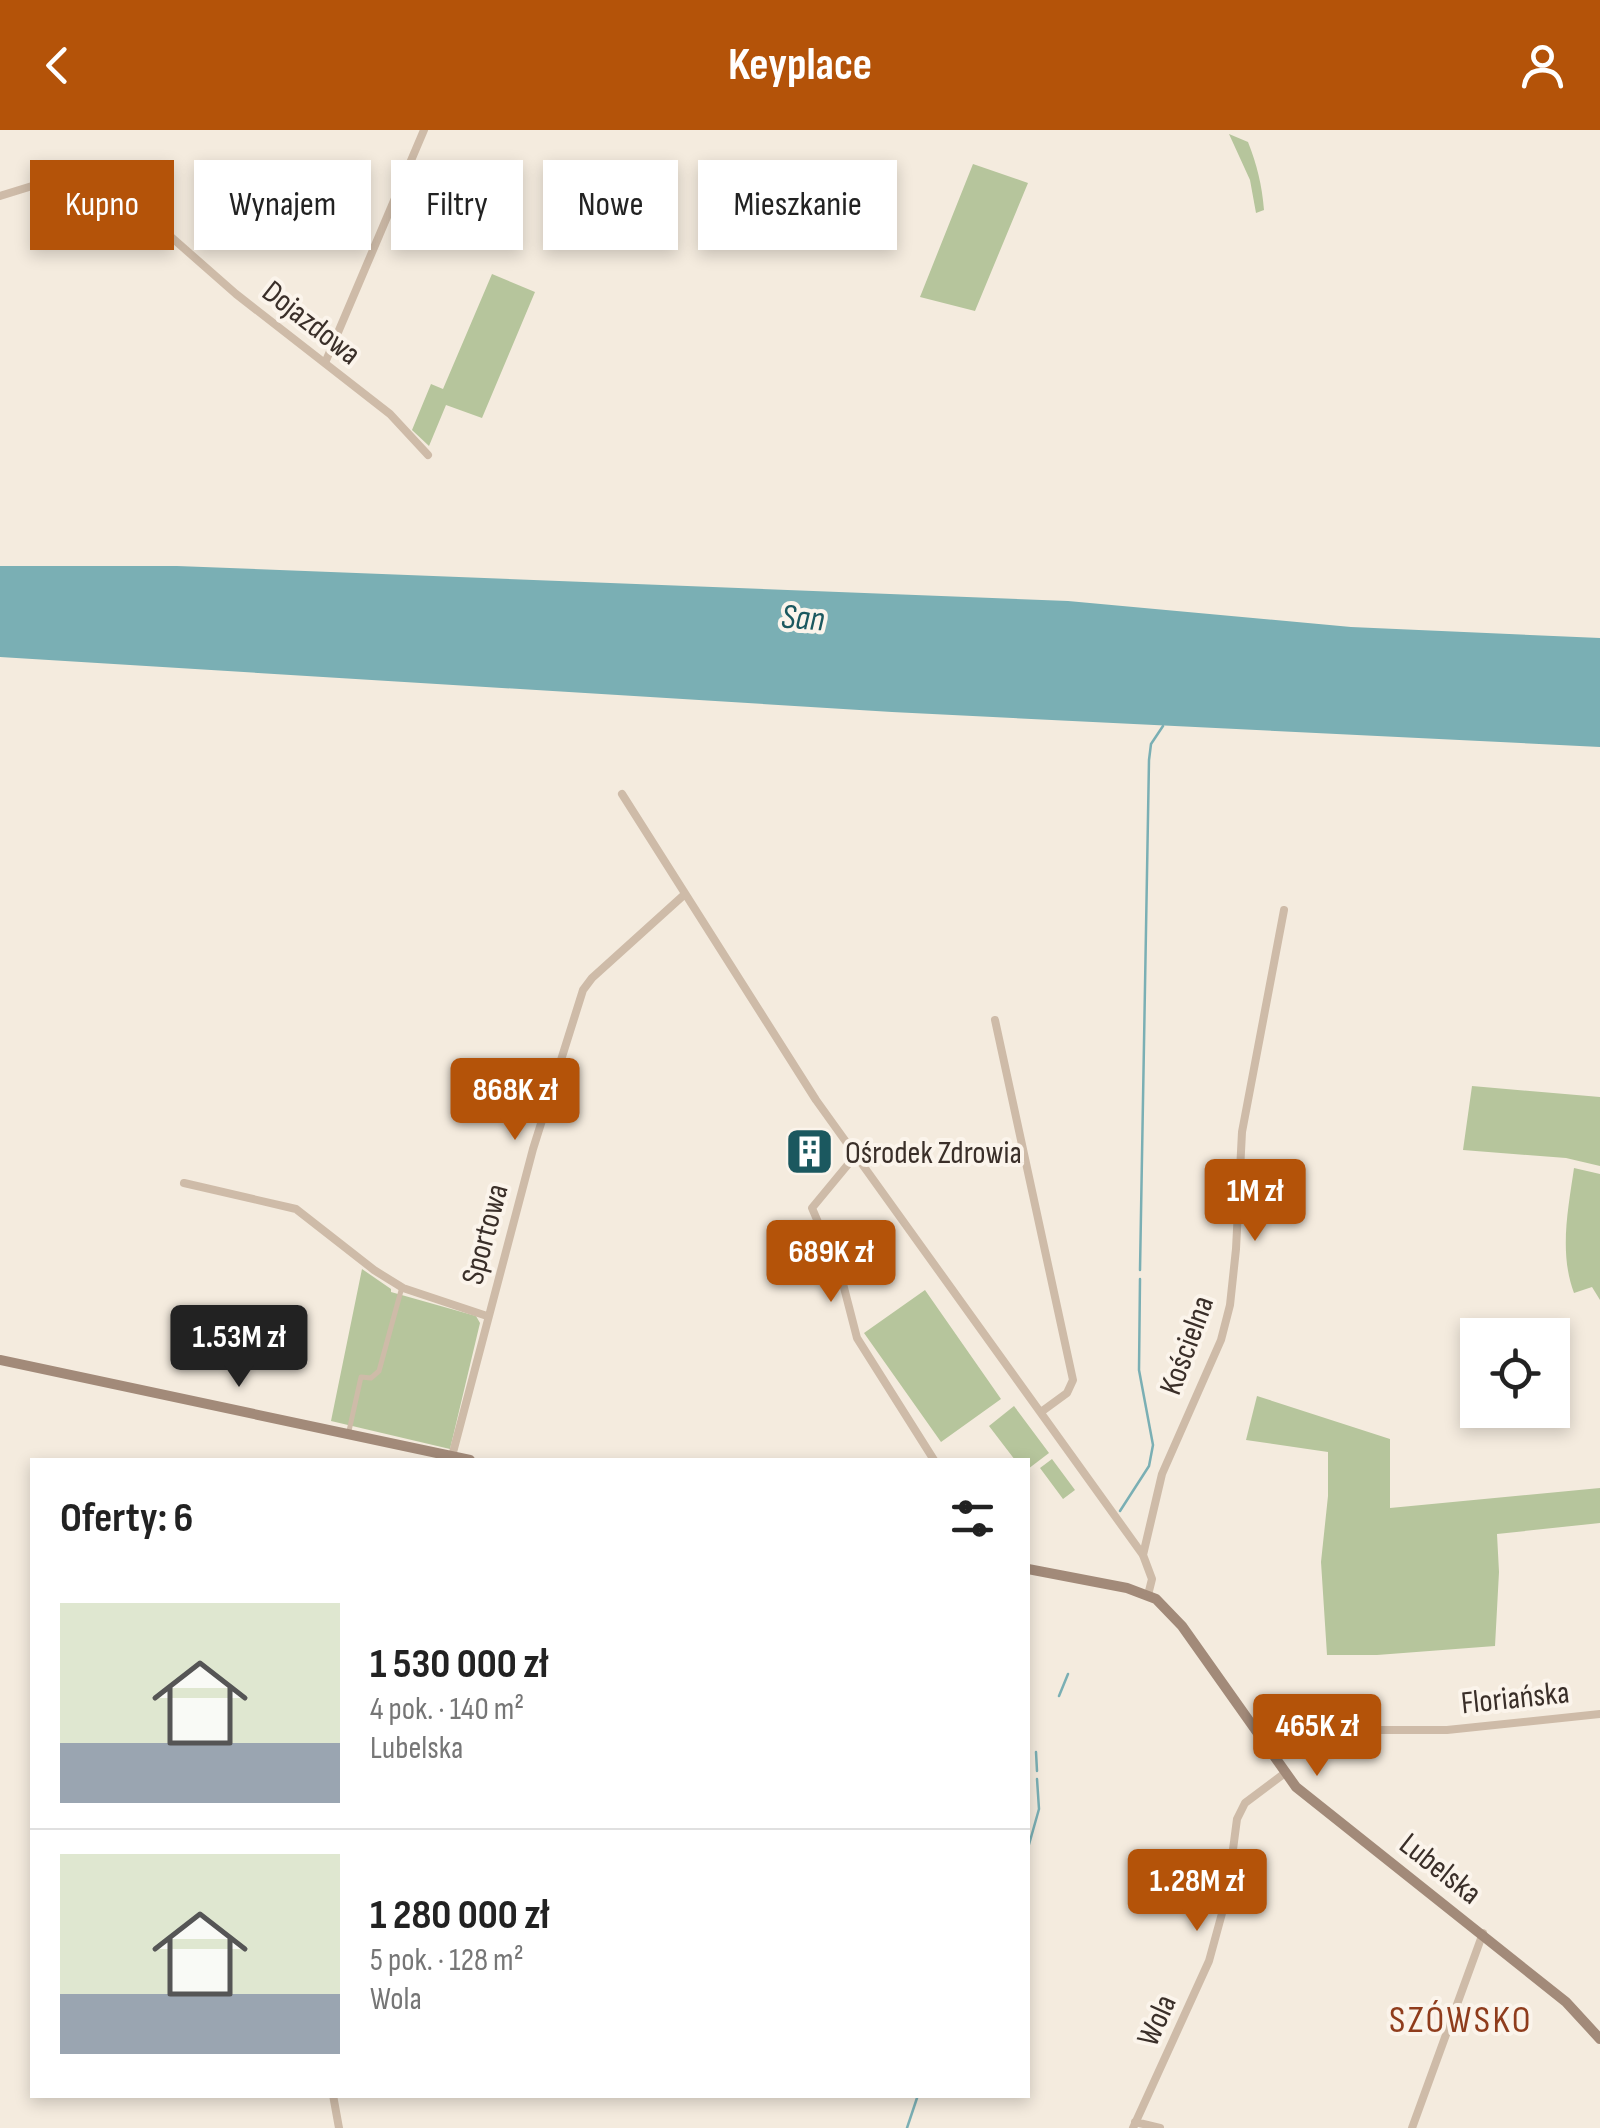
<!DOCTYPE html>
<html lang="pl">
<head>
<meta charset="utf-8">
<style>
	body { margin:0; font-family:"Sofia Sans Condensed",sans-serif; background:#f2f2f2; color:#222; height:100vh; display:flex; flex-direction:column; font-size:38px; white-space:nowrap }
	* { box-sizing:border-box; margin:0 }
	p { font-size:32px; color:#767676 }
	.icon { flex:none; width:55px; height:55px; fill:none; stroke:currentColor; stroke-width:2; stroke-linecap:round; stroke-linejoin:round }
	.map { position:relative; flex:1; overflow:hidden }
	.side { position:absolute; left:30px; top:1328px; width:1000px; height:640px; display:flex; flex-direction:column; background:#fff; border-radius:0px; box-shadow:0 5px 15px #0003 }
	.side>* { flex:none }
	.banner { position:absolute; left:30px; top:30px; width:1000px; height:90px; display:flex; gap:20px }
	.controls { position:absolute; left:1460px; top:1188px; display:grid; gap:20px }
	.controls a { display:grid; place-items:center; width:110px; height:110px; border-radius:0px; background:#fff; box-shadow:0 5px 15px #0003; font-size:50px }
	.price { position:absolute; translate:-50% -85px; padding:0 22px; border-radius:10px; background:#b45309; color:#fff; font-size:32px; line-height:65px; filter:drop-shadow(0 2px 5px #0008) }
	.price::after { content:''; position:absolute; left:50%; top:60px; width:30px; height:22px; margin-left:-15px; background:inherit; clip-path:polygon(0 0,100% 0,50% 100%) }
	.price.on { background:#222; color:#fff }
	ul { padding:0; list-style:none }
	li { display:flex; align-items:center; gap:30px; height:250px; padding:0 30px }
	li+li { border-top:2px solid #e0e0e0 }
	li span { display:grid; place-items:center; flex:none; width:280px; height:200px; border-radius:0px; color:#555 }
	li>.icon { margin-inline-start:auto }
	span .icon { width:120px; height:120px; fill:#fffc; stroke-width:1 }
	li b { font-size:42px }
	h2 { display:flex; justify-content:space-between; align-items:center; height:120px; padding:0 30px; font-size:42px }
	.chip { padding:0 35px; border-radius:0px; background:#fff; box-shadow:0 5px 15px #0003; font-size:35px; line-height:90px }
	.chip.on { background:#b45309; color:#fff }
	header { display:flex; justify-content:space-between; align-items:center; height:130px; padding:0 30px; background:#b45309; color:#fff; font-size:45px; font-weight:700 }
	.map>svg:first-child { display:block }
</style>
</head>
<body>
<header><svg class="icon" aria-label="back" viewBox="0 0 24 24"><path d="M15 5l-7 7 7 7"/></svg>Keyplace<svg class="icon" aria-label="person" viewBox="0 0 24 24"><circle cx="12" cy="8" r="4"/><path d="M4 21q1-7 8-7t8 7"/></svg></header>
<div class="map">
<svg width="1600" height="1998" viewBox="0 0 1600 1998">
	<rect width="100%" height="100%" fill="#f4ebde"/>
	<path fill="#b6c59c" d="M1229,4L1248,12C1257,35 1262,55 1264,80L1256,83L1250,50Z
		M973,34L1028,53L975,181L920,167Z
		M492,144L535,162L482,288L446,275L429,316L412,300L431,254L443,259Z
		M1472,956L1600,967V1036L1566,1028L1463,1020Z
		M1574,1038L1600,1044V1170L1592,1157L1574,1163C1559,1123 1568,1080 1574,1038Z
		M362,1139L391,1159V1162L476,1186L480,1193L450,1319L331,1291Z
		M925,1160L1001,1269L941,1312L864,1203Z
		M1257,1266L1390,1309V1378L1600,1358V1393L1497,1404L1499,1442L1495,1516L1377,1525H1327L1321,1432L1328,1366V1322L1246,1310Z
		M1014,1276L1049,1323L1028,1339V1330H1015L989,1296Z
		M1052,1329L1075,1360L1063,1369L1040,1338Z"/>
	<path fill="#7aafb4" d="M0,436H177L1068,471L1351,497L1600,508V617L892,582L0,527Z"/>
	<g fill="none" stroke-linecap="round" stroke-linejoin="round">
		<path stroke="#7aafb4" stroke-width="2.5" d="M1140,1140L1149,630L1151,614L1163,596
			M1120,1381L1149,1336L1153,1315L1139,1240L1140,1149
			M1059,1566L1068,1544
			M1036,1622L1037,1641
			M1028,1718L1039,1679L1037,1649
			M907,1998L918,1965"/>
		<path stroke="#cebba8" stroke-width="5" d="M349,1301L361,1247L371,1248L379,1241L402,1157"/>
		<path stroke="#cebba8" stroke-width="8" d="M0,66L58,48L79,50L134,80L170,106L236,164L390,284L428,325
			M325,233L424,0
			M622,664L816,970L1143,1425L1152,1449L1148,1465
			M995,890L1073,1250L1067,1263L1041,1282
			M855,1026L812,1078L841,1146L857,1208L934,1330
			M184,1053L296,1079L374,1140L403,1158L487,1186
			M451,1330L533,1019L583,860L592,848L685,764
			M1143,1425L1162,1344L1221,1210L1230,1175L1236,1119L1242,1002L1284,780
			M1255,1600H1447L1600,1584
			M333,1965L339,1998
			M1135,1992L1160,1998
			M1133,1998L1209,1831L1227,1765L1237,1689L1245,1673L1285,1643
			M1412,1998L1483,1803"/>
		<path stroke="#a28a79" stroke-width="10" d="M0,1230L470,1330
			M1028,1439L1127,1458L1156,1469L1182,1496L1296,1657L1566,1872L1600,1909"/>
	</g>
	<defs>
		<symbol id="building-square" viewBox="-11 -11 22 22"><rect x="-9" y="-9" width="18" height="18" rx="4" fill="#1b585f" stroke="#fbf4eb"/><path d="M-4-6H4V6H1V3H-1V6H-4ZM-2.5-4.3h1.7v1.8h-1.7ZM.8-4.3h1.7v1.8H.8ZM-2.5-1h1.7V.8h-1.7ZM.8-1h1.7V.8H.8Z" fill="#fff"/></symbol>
	</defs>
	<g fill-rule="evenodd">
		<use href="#building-square" x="782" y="994" width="55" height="55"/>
	</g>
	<g text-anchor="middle" stroke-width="8" stroke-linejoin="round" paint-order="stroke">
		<g font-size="32" fill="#3a2f29" stroke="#fbf4eb">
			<text transform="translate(312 192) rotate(38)" y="11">Dojazdowa</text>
			<text transform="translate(484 1104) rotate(-75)" y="11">Sportowa</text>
			<text transform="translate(1186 1215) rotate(-70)" y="11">Kościelna</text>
			<text transform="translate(1515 1567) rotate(-6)" y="11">Floriańska</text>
			<text transform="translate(1441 1738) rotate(38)" y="11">Lubelska</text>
			<text transform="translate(1156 1890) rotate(-66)" y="11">Wola</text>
		</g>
		<g font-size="32" fill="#3a2f29" stroke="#fbf4eb" text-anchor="start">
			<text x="845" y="1033">Ośrodek Zdrowia</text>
		</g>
		<g font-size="35" font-style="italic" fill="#1b585f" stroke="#fbf4eb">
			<text transform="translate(803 487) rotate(4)" y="12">San</text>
		</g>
		<g font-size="38" letter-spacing="2.5" fill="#8f3c1c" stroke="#fbf4eb">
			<text x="1461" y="1902">SZÓWSKO</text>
		</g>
	</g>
</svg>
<div class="controls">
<a><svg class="icon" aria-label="locate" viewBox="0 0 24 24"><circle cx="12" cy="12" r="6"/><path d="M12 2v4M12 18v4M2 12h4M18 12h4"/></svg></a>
</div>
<b class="price" style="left:515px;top:1013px">868K zł</b>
<b class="price" style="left:1255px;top:1114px">1M zł</b>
<b class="price" style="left:831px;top:1175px">689K zł</b>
<b class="price on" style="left:239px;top:1260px">1.53M zł</b>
<b class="price" style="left:1317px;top:1649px">465K zł</b>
<b class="price" style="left:1197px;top:1804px">1.28M zł</b>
<div class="banner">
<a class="chip on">Kupno</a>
<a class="chip">Wynajem</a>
<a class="chip">Filtry</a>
<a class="chip">Nowe</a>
<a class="chip">Mieszkanie</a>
</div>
<section class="side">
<h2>Oferty: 6<svg class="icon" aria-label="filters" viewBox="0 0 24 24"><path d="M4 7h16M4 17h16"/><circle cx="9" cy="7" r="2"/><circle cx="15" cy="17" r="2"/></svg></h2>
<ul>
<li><span style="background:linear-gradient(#dfe7d0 70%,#9aa5b1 0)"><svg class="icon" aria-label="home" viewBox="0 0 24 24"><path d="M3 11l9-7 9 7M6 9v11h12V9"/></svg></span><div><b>1 530 000 zł</b><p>4 pok. · 140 m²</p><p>Lubelska</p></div></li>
<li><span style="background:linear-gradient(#dfe7d0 70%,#9aa5b1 0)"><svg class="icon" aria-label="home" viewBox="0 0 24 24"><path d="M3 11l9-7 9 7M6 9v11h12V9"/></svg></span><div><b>1 280 000 zł</b><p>5 pok. · 128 m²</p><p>Wola</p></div></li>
</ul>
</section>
</div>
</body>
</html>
